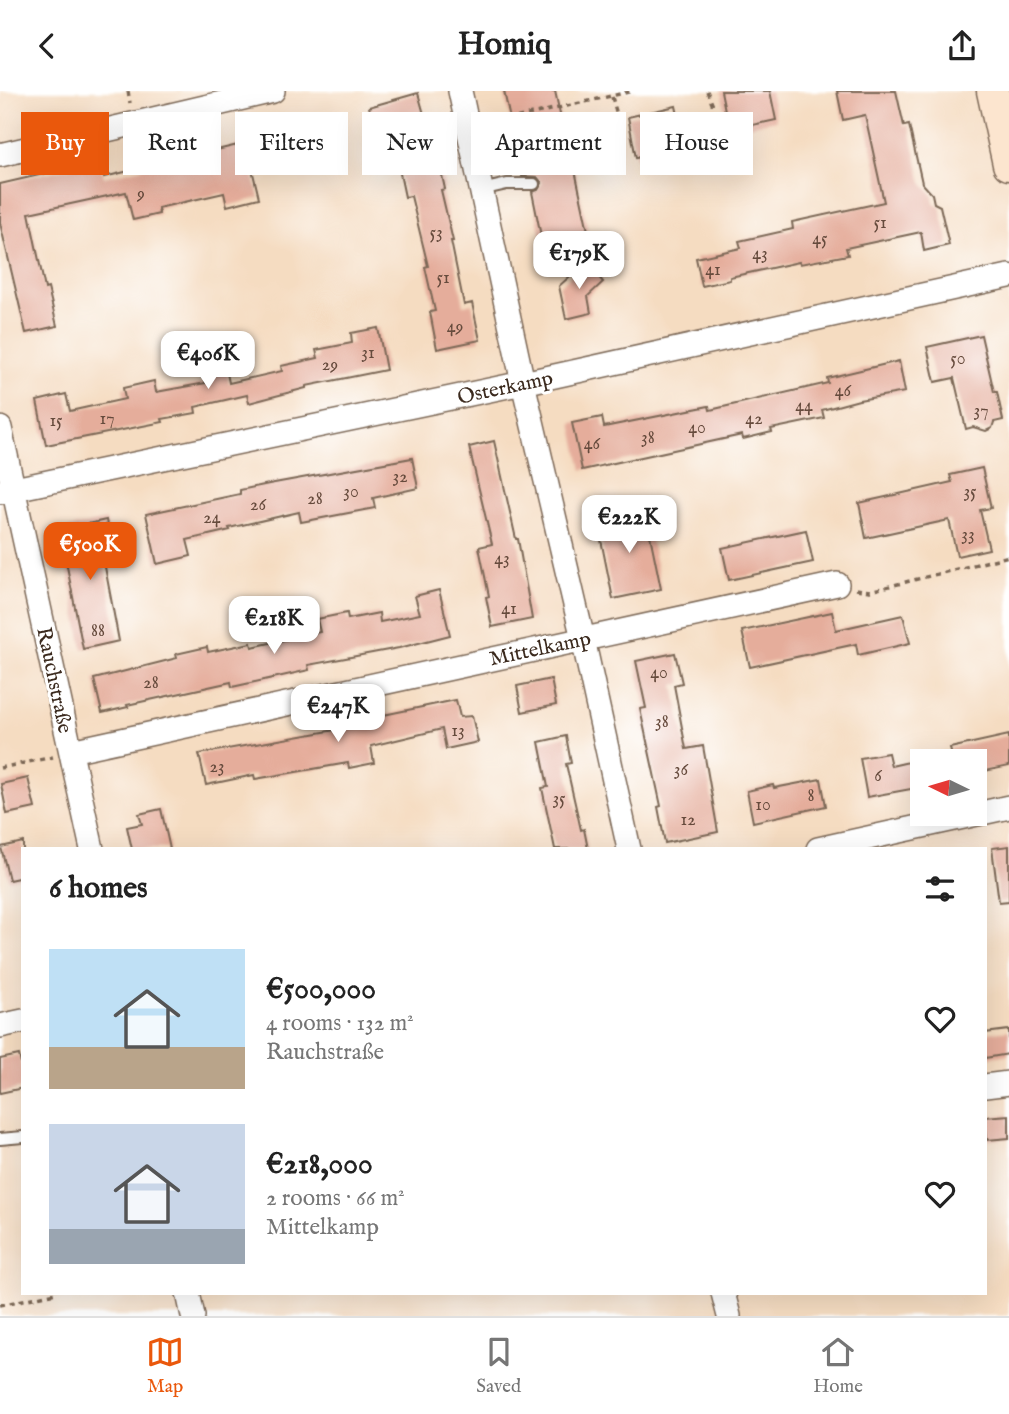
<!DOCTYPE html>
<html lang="en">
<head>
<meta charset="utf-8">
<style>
	body { margin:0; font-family:"IM FELL English",serif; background:#f2f2f2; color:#222; height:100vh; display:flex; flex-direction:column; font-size:26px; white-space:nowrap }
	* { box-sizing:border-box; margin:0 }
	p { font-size:23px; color:#767676 }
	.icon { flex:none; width:38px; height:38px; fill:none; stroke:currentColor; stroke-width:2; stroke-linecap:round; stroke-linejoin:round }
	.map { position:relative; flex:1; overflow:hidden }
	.details { position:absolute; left:21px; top:756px; width:966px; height:448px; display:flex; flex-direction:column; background:#fff; border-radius:0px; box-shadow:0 7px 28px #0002 }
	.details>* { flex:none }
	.guide { position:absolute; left:21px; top:21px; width:968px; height:63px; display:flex; gap:14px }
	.needle { width:46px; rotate:275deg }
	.fabs { position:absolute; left:910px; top:658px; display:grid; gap:14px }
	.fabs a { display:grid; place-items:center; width:77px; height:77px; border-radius:0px; background:#fff; box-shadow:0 7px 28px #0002; font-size:35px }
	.price { position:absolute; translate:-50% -60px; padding:0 16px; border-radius:14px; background:#fff; color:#222; font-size:23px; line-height:46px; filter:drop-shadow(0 2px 4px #0008) }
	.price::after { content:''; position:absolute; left:50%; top:42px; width:21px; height:16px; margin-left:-10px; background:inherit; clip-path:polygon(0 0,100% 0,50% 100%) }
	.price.active { background:#ea580c; color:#fff }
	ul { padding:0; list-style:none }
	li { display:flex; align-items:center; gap:21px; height:175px; padding:0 28px }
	li span { display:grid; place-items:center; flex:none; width:196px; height:140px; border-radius:0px; color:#555 }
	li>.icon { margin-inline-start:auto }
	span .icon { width:84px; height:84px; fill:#fffc; stroke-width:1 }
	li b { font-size:30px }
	h2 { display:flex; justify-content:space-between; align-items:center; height:84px; padding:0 28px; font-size:30px }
	.tag { padding:0 24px; border-radius:0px; background:#fff; box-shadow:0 7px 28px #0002; font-size:24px; line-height:63px }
	.tag.active { background:#ea580c; color:#fff }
	header { display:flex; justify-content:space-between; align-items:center; height:91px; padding:0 28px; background:#fff; font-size:32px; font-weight:700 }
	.tab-bar { display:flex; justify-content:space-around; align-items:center; height:98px; border-top:2px solid #e0e0e0; background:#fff; font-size:19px; color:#767676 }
	.tab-bar a { display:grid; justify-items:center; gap:4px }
	.tab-bar .active { color:#ea580c }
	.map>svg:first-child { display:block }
</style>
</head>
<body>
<header><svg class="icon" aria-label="back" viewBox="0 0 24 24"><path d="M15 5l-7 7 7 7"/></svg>Homiq<svg class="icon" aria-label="share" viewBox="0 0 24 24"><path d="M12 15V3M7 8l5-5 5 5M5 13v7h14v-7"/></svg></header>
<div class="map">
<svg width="1009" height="1225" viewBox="0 0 1009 1225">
	<rect width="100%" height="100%" fill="#fff"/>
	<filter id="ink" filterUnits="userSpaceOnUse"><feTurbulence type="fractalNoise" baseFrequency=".0143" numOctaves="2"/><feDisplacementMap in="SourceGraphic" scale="14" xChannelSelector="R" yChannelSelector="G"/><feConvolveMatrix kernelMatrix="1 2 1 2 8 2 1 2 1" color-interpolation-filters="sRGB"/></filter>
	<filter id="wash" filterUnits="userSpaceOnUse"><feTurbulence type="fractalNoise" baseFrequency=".00686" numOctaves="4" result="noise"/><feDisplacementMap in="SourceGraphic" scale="28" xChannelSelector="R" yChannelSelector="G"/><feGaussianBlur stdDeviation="1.57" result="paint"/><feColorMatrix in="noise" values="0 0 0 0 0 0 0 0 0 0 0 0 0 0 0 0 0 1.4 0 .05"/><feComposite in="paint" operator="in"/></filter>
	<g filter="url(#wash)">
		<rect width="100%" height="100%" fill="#f5dcc1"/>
		<g id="blocks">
			<path fill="#e5ad9b" d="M504,0H555L561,28H564L588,140L542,150L532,101L538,99L542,92L537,86L522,85Z
				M721,0H770L776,29L729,39Z
				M837,0H896L904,35L909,34L922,92L932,103L934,112L940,115L949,154L924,160L921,141L846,157L848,164L800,173L799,171L730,186V189L702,195L696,167L741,157L739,150L793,138L792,131L884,111L865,24L843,29Z
				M418,2L436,66H438L445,98L441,99L453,150H451L464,214L472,212L480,249L437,258L430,221L435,220L425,176L428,175L411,105L405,106L394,54L381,58L369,16Z
				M676,15L685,56L636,67L628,26Z
				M332,25L339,54L292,64V67L251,74L259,107L227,115L224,102L158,117L159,123L133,129L126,101L29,122L45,198L48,197L57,235L26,242L0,132V93L100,70L104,86L263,48L261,41L306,33L305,31Z
				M586,171L603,191L588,205L591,222L566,228L559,195Z
				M378,237L386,279L306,295V297L249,312L247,304L195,316L196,322L162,328L163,331L46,354L37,310L66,303L70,320L125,308L123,297L154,290L156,301L206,292L200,267L223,262L229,292L282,280L281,275L318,267L316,259L352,252L351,242Z
				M981,244L994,301H997L1003,329L994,331L992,337L986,340L973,336L966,338L954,287L935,291L927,256Z
				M899,270L905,301L859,309L822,319L824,327L771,338L772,341L743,348L742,344L582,379L572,332L602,326L604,336L709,315L710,319L828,292L827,287Z
				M494,350L516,448H518L532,528L492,536L486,506L489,505L479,456L492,453L469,356Z
				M412,367L418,397L373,407L375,417L301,431L299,421L229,437L230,439L187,449L191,465L157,473L146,423L240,403V399L269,393Z
				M982,377L991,417L980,419L989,458L957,465L949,429L866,447L859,412L952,391L950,384Z
				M645,420L661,498L613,508L597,429Z
				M106,429L112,458L102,460L119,550L83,558L60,439Z
				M806,439L813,471L729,489L722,457Z
				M439,499L450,544L399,557L308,574L309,579L232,596L231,591L127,614L128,616L102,622L94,588L177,567L176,563L207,556L208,561L251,552L252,556L320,541L317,528L347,522L348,528L379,522L380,531L420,523L415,505Z
				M832,521L836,539L903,524L910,552L858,564L856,553L750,576L742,540Z
				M675,562L682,592L674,594L686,658L703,655L718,741L665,752L658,716L661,715L640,618L646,617L636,570Z
				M551,588L556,614L522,621L517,595Z
				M456,609L460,626L472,625L478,651L446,658L442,638L371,655L374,672L349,677L348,672L255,688L254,684L206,694L199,663L341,638L340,633Z
				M1009,644V675L975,682V670H953L950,657Z
				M566,645L571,672L566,673L581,739L584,738L588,758H555L542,697L548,696L539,651Z
				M888,662L891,675L922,668V696L867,706L860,667Z
				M28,687L35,717L7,723L1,693Z
				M821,688L826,715L753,731L747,700L773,694L774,697Z
				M161,718L170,758H132L127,736L142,733L139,723Z
				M23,751V786L9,789L1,756Z
				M1009,755V810L999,811L992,757Z
				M1009,939V963L985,967V942Z
				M19,964L23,982V997L0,1002V968Z
				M1009,1024V1047L987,1049L985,1026Z"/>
		</g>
	</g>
	<g filter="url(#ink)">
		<use href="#blocks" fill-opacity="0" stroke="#7c6857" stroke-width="2"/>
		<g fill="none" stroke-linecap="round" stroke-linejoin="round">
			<defs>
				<path id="service" d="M481,99L507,93H534
					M0,1048L23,1046"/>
				<path id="minor" d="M460,0L523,292L583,548L629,758
					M0,64L273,0
					M0,337L92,758
					M0,401L523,292L1009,185
					M71,660L837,493
					M818,758L1009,716
					M0,935L23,930
					M985,995L1009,992
					M188,1202L193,1225
					M723,1202L729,1225"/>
				<path id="secondary" d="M993,0L1009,73"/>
			</defs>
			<use href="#service" stroke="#7c6857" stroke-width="14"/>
			<use href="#minor" stroke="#7c6857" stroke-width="26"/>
			<use href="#secondary" stroke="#7c6857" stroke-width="35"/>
			<path stroke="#7c6857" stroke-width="3.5" stroke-dasharray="5 5" stroke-linecap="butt" d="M128,0L130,12
				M707,0L713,15
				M612,6L623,45
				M488,33L633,0
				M856,498L870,500L1009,465
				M0,677L53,666
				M0,1214L56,1202"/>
			<use href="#service" stroke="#fff" stroke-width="10"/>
			<use href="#minor" stroke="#fff" stroke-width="23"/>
			<use href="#secondary" stroke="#fce5cf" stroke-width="32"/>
		</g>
	</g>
	<g text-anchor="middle" stroke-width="6" stroke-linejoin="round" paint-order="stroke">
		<g font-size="18" fill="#664b3d">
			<text x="141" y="108">9</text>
			<text x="880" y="137">51</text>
			<text x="436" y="147">53</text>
			<text x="820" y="153">45</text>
			<text x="760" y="168">43</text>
			<text x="713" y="184">41</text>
			<text x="443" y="192">51</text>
			<text x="455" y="241">49</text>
			<text x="368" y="267">31</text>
			<text x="958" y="273">50</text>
			<text x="330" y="279">29</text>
			<text x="843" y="305">46</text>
			<text x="804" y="320">44</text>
			<text x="981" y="325">37</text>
			<text x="107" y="333">17</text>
			<text x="754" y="333">42</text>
			<text x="56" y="335">15</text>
			<text x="697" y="342">40</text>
			<text x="648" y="352">38</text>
			<text x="592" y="358">46</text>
			<text x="400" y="391">32</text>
			<text x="351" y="406">30</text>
			<text x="970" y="406">35</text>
			<text x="315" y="413">28</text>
			<text x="258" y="419">26</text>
			<text x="212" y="432">24</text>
			<text x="968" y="449">33</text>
			<text x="502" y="473">43</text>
			<text x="509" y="523">41</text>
			<text x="98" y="545">88</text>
			<text x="659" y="587">40</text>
			<text x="151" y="597">28</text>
			<text x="662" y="636">38</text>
			<text x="458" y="645">13</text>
			<text x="217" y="681">23</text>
			<text x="681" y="684">36</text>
			<text x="878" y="690">6</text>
			<text x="811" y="710">8</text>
			<text x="559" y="713">35</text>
			<text x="763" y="719">10</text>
			<text x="688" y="734">12</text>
		</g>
		<g font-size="21" fill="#3b2a1e" stroke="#fff">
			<text transform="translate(505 296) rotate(-12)" y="7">Osterkamp</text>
			<text transform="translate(540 557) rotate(-12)" y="7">Mittelkamp</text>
			<text transform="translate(55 589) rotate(78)" y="7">Rauchstraße</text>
		</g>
	</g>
</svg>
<div class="fabs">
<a><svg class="needle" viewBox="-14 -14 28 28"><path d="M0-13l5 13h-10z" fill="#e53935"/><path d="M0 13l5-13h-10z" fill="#767676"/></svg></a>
</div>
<b class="price" style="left:579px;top:200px">€179K</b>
<b class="price" style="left:208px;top:300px">€406K</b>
<b class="price" style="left:629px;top:464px">€222K</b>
<b class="price active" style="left:90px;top:491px">€500K</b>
<b class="price" style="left:274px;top:565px">€218K</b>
<b class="price" style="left:338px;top:653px">€247K</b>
<div class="guide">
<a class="tag active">Buy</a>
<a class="tag">Rent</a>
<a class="tag">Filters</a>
<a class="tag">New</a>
<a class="tag">Apartment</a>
<a class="tag">House</a>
</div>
<section class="details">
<h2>6 homes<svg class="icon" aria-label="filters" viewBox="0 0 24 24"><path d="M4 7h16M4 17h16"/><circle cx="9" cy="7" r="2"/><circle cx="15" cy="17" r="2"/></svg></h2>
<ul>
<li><span style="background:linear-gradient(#bfe0f5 70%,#b9a48a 0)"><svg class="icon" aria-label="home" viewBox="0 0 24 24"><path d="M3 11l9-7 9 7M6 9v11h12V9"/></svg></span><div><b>€500,000</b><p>4 rooms · 132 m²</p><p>Rauchstraße</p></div><svg class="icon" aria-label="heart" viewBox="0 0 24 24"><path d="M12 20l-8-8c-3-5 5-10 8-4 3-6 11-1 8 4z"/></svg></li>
<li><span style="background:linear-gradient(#c9d6e8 75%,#9aa5b1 0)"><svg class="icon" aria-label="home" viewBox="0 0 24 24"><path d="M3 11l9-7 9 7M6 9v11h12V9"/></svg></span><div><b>€218,000</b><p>2 rooms · 66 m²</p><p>Mittelkamp</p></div><svg class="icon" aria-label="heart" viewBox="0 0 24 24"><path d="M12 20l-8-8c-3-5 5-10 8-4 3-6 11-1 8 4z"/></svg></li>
</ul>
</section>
</div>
<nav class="tab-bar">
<a class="active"><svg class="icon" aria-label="map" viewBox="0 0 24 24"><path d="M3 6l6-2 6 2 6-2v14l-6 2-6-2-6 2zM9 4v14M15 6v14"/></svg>Map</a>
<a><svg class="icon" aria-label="saved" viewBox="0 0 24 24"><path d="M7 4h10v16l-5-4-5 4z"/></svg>Saved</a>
<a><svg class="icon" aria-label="home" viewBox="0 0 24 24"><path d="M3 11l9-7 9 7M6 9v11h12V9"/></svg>Home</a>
</nav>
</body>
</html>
